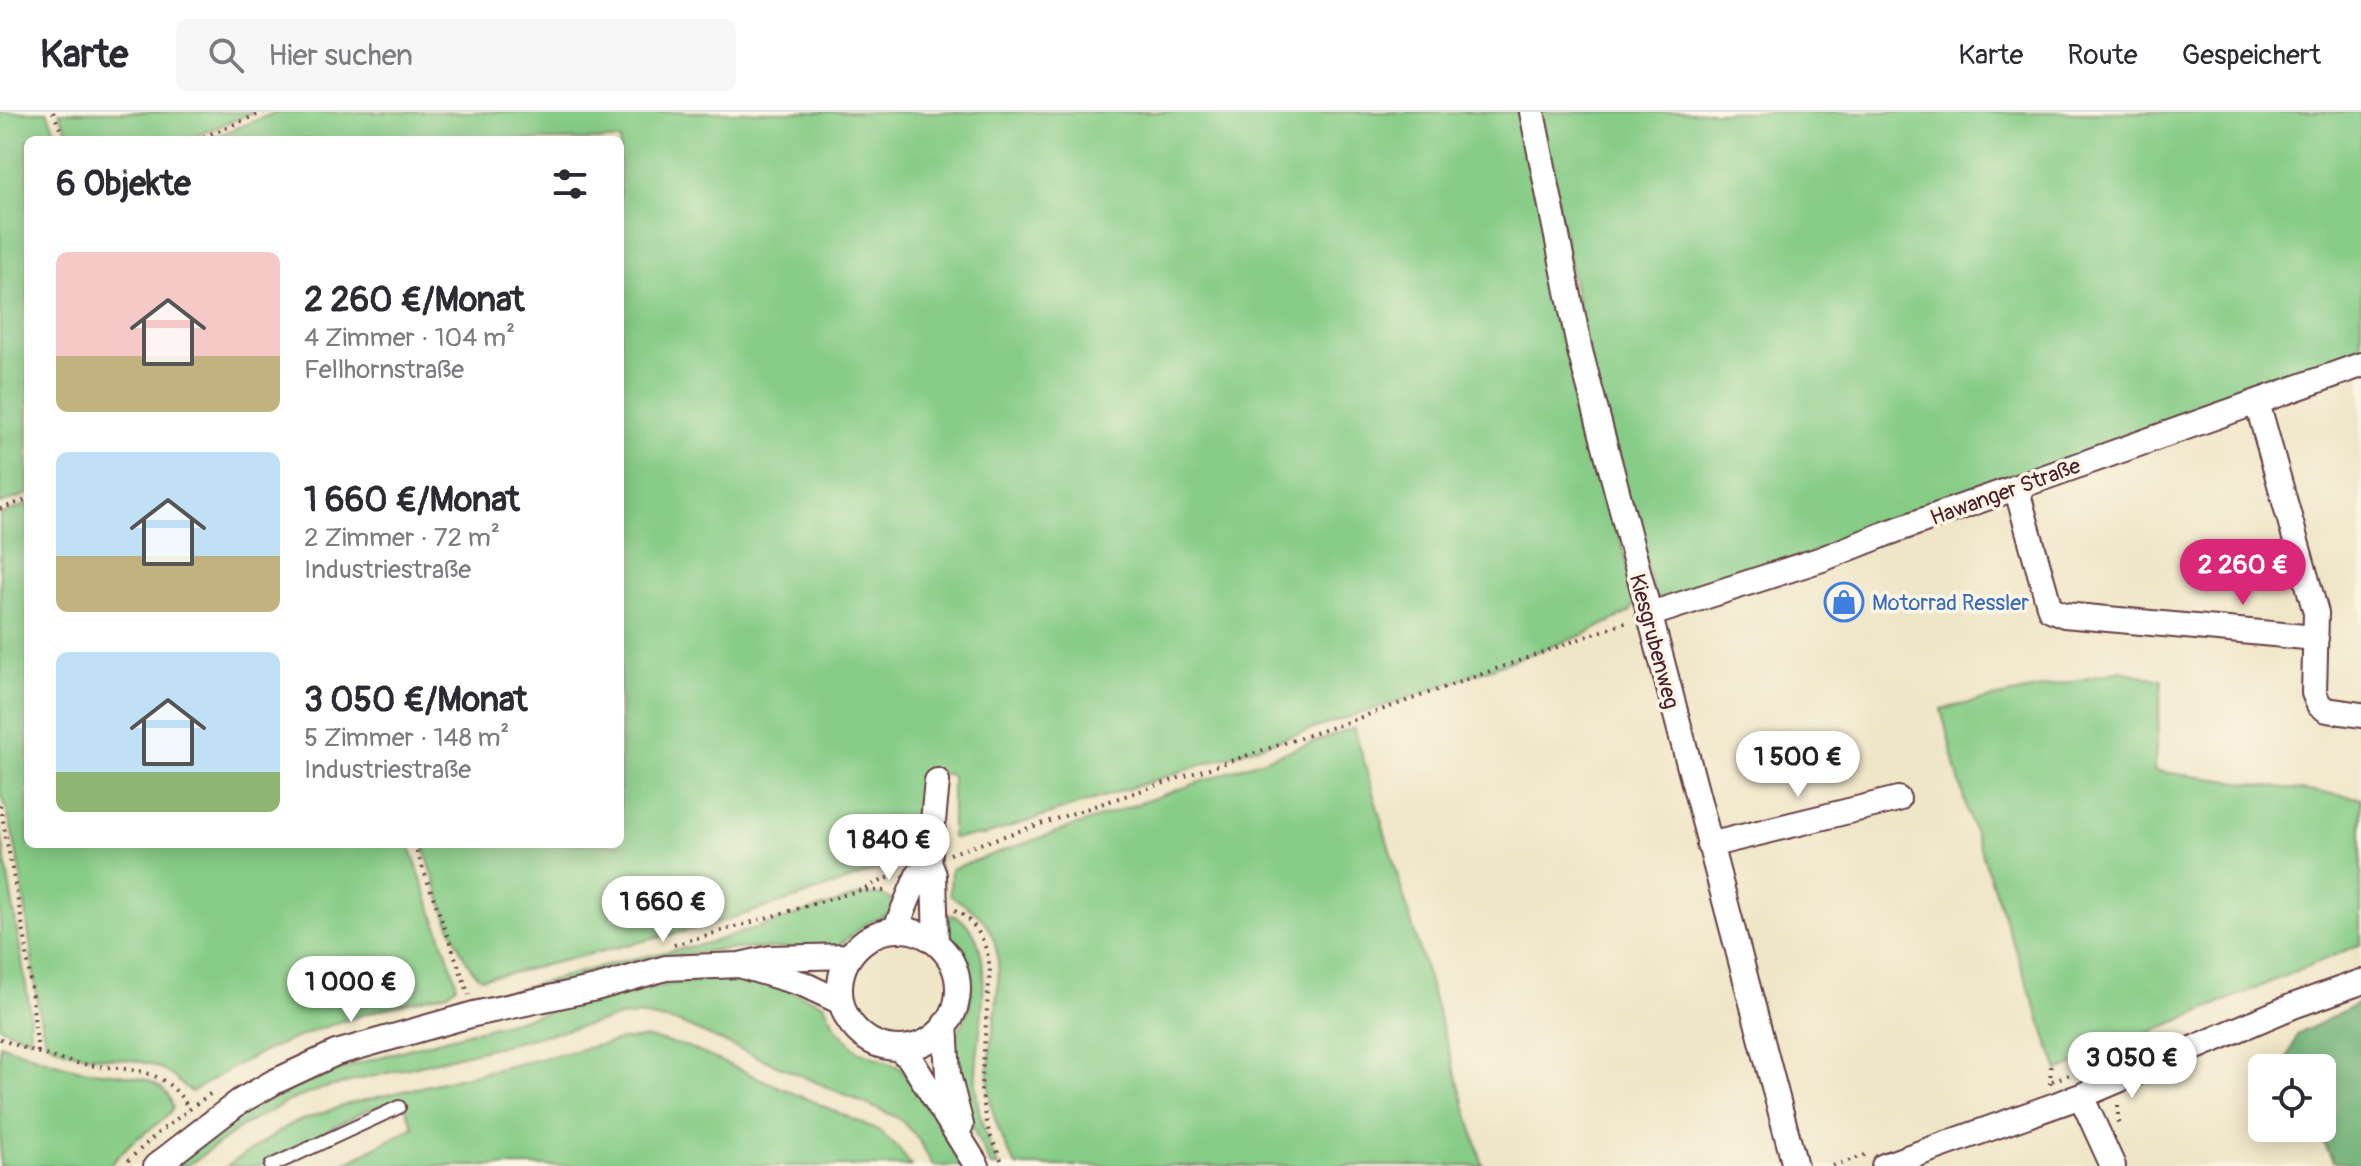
<!DOCTYPE html>
<html lang="de">
<head>
<meta charset="utf-8">
<style>
	body { margin:0; font-family:Pangolin,sans-serif; background:#f7f7f7; color:#2b2b33; height:100vh; display:flex; flex-direction:column; font-size:30px; white-space:nowrap }
	* { box-sizing:border-box; margin:0 }
	p { font-size:26px; color:#7c7c81 }
	.icon { flex:none; width:44px; height:44px; fill:none; stroke:currentColor; stroke-width:2; stroke-linecap:round; stroke-linejoin:round }
	.map { position:relative; flex:1; overflow:hidden }
	.panel { position:absolute; left:24px; top:24px; width:600px; height:712px; display:flex; flex-direction:column; background:#fff; border-radius:12px; box-shadow:0 4px 20px #0003 }
	.panel>* { flex:none }
	.tools { position:absolute; left:2248px; top:942px; display:grid; gap:16px }
	.tools a { display:grid; place-items:center; width:88px; height:88px; border-radius:12px; background:#fff; box-shadow:0 4px 20px #0003; font-size:40px }
	.price { position:absolute; translate:-50% -68px; padding:0 18px; border-radius:28px; background:#fff; color:#222; font-size:26px; line-height:52px; filter:drop-shadow(0 2px 4px #0008) }
	.price::after { content:''; position:absolute; left:50%; top:48px; width:24px; height:18px; margin-left:-12px; background:inherit; clip-path:polygon(0 0,100% 0,50% 100%) }
	.price.on { background:#db2777; color:#fff }
	ul { padding:0; list-style:none }
	li { display:flex; align-items:center; gap:24px; height:200px; padding:0 32px }
	li span { display:grid; place-items:center; flex:none; width:224px; height:160px; border-radius:12px; color:#555 }
	li>.icon { margin-inline-start:auto }
	span .icon { width:96px; height:96px; fill:#fffc; stroke-width:1 }
	li b { font-size:34px }
	h2 { display:flex; justify-content:space-between; align-items:center; height:96px; padding:0 32px; font-size:34px }
	header { display:flex; align-items:center; gap:48px; box-sizing:border-box; height:112px; padding:0 40px; background:#fff; border-bottom:2px solid #e1e1e2 }
	header strong { font-size:38px }
	nav { display:flex; gap:44px; margin-inline-start:auto; font-size:28px }
	.search { width:560px; height:72px; background:#f7f7f7; display:flex; align-items:center; gap:20px; box-sizing:border-box; padding:0 28px; border-radius:12px; color:#7c7c81; font-size:30px }
	.map>svg:first-child { display:block }
</style>
</head>
<body>
<header>
<strong>Karte</strong>
<div class="search"><svg class="icon" aria-label="search" viewBox="0 0 24 24"><circle cx="10" cy="10" r="6"/><path d="M15 15l6 6"/></svg>Hier suchen</div>
<nav><a>Karte</a><a>Route</a><a>Gespeichert</a></nav>
</header>
<div class="map">
<svg width="2361" height="1054" viewBox="0 0 2361 1054">
	<rect width="100%" height="100%" fill="#fcf5e5"/>
	<filter id="ink" filterUnits="userSpaceOnUse"><feTurbulence type="fractalNoise" baseFrequency=".0125" numOctaves="2"/><feDisplacementMap in="SourceGraphic" scale="16" xChannelSelector="R" yChannelSelector="G"/><feConvolveMatrix kernelMatrix="1 2 1 2 8 2 1 2 1" color-interpolation-filters="sRGB"/></filter>
	<filter id="wash" filterUnits="userSpaceOnUse"><feTurbulence type="fractalNoise" baseFrequency=".006" numOctaves="4" result="noise"/><feDisplacementMap in="SourceGraphic" scale="32" xChannelSelector="R" yChannelSelector="G"/><feGaussianBlur stdDeviation="1.8" result="paint"/><feColorMatrix in="noise" values="0 0 0 0 0 0 0 0 0 0 0 0 0 0 0 0 0 1.4 0 .05"/><feComposite in="paint" operator="in"/></filter>
	<g filter="url(#wash)">
		<rect width="100%" height="100%" fill="#efe5c7"/>
		<path fill="#86cc86" stroke="#687658" stroke-width="2" d="M0,0H47L59,28H28V382L0,392Z
			M59,0H254L186,28H71Z
			M276,0H1524L1635,490L1630,500L1583,523L1405,587L985,723L952,726V663L928,659L914,745L797,786L706,814L512,861L481,866C457,851 433,762 423,732H620V28H208Z
			M1539,0H2361V245L1803,444L1659,487L1655,485L1594,271Z
			M28,392V732H409L455,865L456,874L448,881C379,896 310,916 246,948C228,958 210,969 192,980C182,973 172,963 162,957C127,940 85,952 46,930C37,900 35,869 31,838C24,785 18,728 0,678V403Z
			M2121,559L2162,568L2154,659L2361,686V832L2058,959L1967,699L1941,597Z
			M1354,616L1483,1054H1016C1005,1034 993,1007 990,985C982,932 1017,851 984,809C975,798 962,791 950,783L951,757Z
			M0,715L29,892L30,927L0,915Z
			M861,783H883L893,789L894,798C884,805 874,808 863,814C853,821 846,829 836,835L726,837L663,845L496,889L489,885L618,850L708,831Z
			M953,803C1007,826 972,931 976,977C978,1004 987,1030 998,1054H991C972,1016 951,974 955,930C956,921 964,910 967,901C977,871 966,845 947,821L949,804Z
			M713,867L768,870L824,892L837,918L858,939L899,955L932,1000L962,1054H933C923,1034 915,1018 896,1005L680,911L640,903L620,905L321,977L289,989L244,1013L187,1054H171C195,1036 219,1015 245,1000C327,954 420,934 510,910C578,892 643,873 713,867Z
			M649,926L688,935L878,1018L899,1037L911,1054H340L414,1015L402,987L366,998L259,1054H227L291,1012L348,992L621,928Z
			M0,932C25,941 50,951 77,957C105,963 166,957 173,996L165,1006L131,1031L109,1054H0Z"/>
		<path fill="#6cb073" stroke="#5b684f" stroke-width="2" d="M2361,890V1054L2333,1049L2316,1016H2322V956L2284,955L2297,923Z"/>
	</g>
	<g filter="url(#ink)">
		<g fill="none" stroke-linecap="round" stroke-linejoin="round">
			<defs>
				<path id="service" d="M271,1054L399,995"/>
				<path id="minor" d="M1532,0L1580,239L1795,1054
					M2257,290L2316,501L2314,581L2319,593L2327,598L2361,603
					M2016,375L2050,497L2064,503L2316,526
					M1648,503L1822,447L1885,422L2361,253
					M1709,733L1898,687
					M895,818L917,765L929,750
					M840 877a59 59 0 1 1 118 0a59 59 0 1 1-118 0Z
					M936,831L934,763L929,750L937,669
					M742,854L803,872L841,890
					M945,912L948,963L961,1013
					M897,936L909,945L977,1054
					M2081,984L2113,1054
					M156,1054L239,990L274,970L336,941L474,902L596,876L666,856L740,853L771,846L849,844
					M1884,1054L2081,984L2293,894L2361,870"/>
			</defs>
			<use href="#service" stroke="#633d42" stroke-width="16"/>
			<use href="#minor" stroke="#633d42" stroke-width="28"/>
			<path stroke="#633d42" stroke-width="4" stroke-dasharray="2 6" stroke-linecap="butt" d="M53,0L65,28
				M196,28L264,0
				M0,397L28,387
				M0,693L26,832L38,941
				M414,732L469,883
				M950,742L1345,611L1630,509
				M865,776L893,764
				M955,798C978,811 987,832 990,857L981,977L989,1021L1004,1054
				M674,833L861,778L889,779
				M0,927C24,936 47,945 72,950C119,961 161,947 189,997
				M2052,969L2096,952
				M2050,972L2051,952
				M2118,1011V992
				M122,1054L159,1020L214,979
				M1833,1054L1865,1043"/>
			<use href="#service" stroke="#fff" stroke-width="12"/>
			<use href="#minor" stroke="#fff" stroke-width="24"/>
		</g>
	</g>
	<defs>
		<symbol id="shop-ring" viewBox="-11 -11 22 22"><circle r="9.5" fill="#fcf5e5" stroke="#3f7fe0" stroke-width="1.5"/><path d="M-5-2.5h2.3a2.7 3.5 0 0 1 5.4 0H5L5.5 6h-11ZM-1.5-2.5h3a1.5 2.3 0 0 0-3 0Z" fill="#3f7fe0"/></symbol>
	</defs>
	<g fill-rule="evenodd">
		<use href="#shop-ring" x="1822" y="468" width="44" height="44"/>
	</g>
	<g text-anchor="middle" stroke-width="7" stroke-linejoin="round" paint-order="stroke">
		<g font-size="22" fill="#4a1f2b" stroke="#fcf5e5">
			<text transform="translate(2005 379) rotate(-20)" y="8">Hawanger Straße</text>
			<text transform="translate(1655 529) rotate(75)" y="8">Kiesgrubenweg</text>
		</g>
		<g font-size="22" fill="#366cbe" stroke="#fcf5e5" text-anchor="start">
			<text x="1872" y="498">Motorrad Ressler</text>
		</g>
	</g>
</svg>
<div class="tools">
<a><svg class="icon" aria-label="locate" viewBox="0 0 24 24"><circle cx="12" cy="12" r="6"/><path d="M12 2v4M12 18v4M2 12h4M18 12h4"/></svg></a>
</div>
<b class="price on" style="left:2243px;top:495px">2 260 €</b>
<b class="price" style="left:1798px;top:687px">1 500 €</b>
<b class="price" style="left:889px;top:770px">1 840 €</b>
<b class="price" style="left:663px;top:832px">1 660 €</b>
<b class="price" style="left:351px;top:912px">1 000 €</b>
<b class="price" style="left:2132px;top:988px">3 050 €</b>
<section class="panel">
<h2>6 Objekte<svg class="icon" aria-label="filters" viewBox="0 0 24 24"><path d="M4 7h16M4 17h16"/><circle cx="9" cy="7" r="2"/><circle cx="15" cy="17" r="2"/></svg></h2>
<ul>
<li><span style="background:linear-gradient(#f6c9c9 65%,#c2b280 0)"><svg class="icon" aria-label="home" viewBox="0 0 24 24"><path d="M3 11l9-7 9 7M6 9v11h12V9"/></svg></span><div><b>2 260 €/Monat</b><p>4 Zimmer · 104 m²</p><p>Fellhornstraße</p></div></li>
<li><span style="background:linear-gradient(#bfe0f5 65%,#c2b280 0)"><svg class="icon" aria-label="home" viewBox="0 0 24 24"><path d="M3 11l9-7 9 7M6 9v11h12V9"/></svg></span><div><b>1 660 €/Monat</b><p>2 Zimmer · 72 m²</p><p>Industriestraße</p></div></li>
<li><span style="background:linear-gradient(#bfe0f5 75%,#8fb573 0)"><svg class="icon" aria-label="home" viewBox="0 0 24 24"><path d="M3 11l9-7 9 7M6 9v11h12V9"/></svg></span><div><b>3 050 €/Monat</b><p>5 Zimmer · 148 m²</p><p>Industriestraße</p></div></li>
</ul>
</section>
</div>
</body>
</html>
